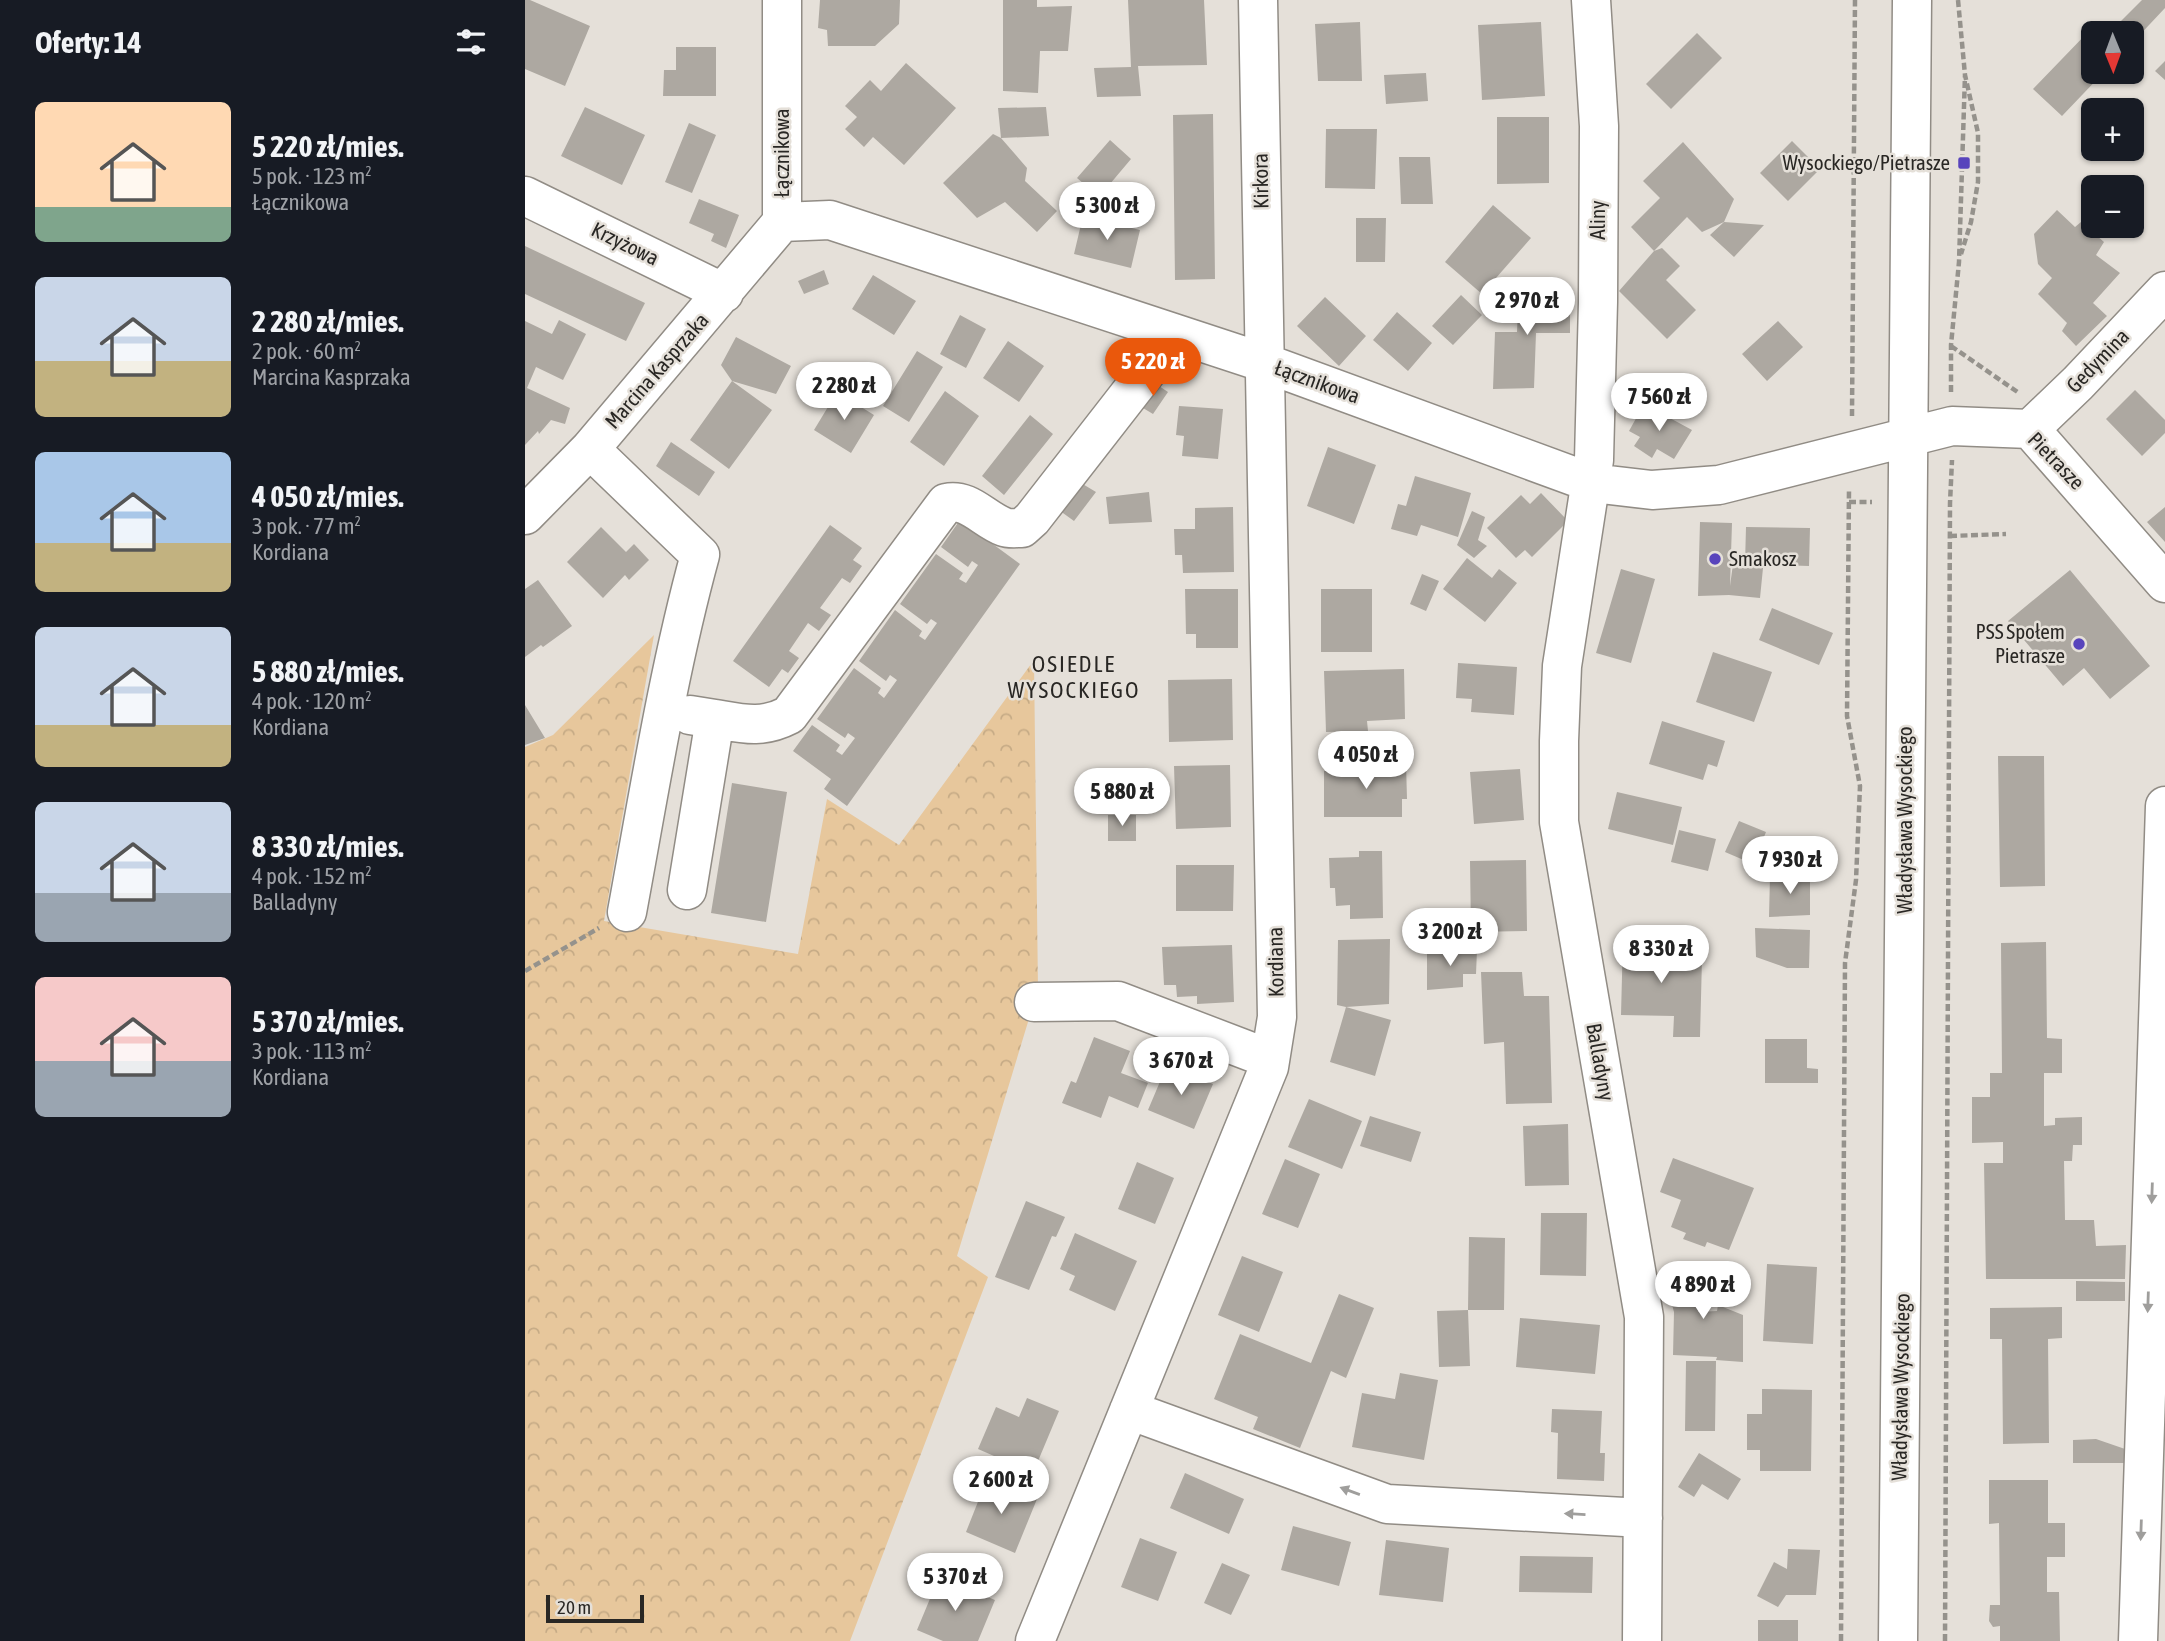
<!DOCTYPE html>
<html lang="pl">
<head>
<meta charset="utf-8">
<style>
	body { margin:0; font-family:"Asap Condensed",sans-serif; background:#242831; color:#f1f3f6; height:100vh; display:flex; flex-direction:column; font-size:26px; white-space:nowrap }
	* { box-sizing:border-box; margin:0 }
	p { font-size:23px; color:#9ea1a6 }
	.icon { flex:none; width:38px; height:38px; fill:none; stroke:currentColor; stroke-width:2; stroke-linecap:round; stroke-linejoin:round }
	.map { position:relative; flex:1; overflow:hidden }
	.sheet { display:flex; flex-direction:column; background:#171b24; width:525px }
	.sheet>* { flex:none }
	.needle { width:46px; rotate:179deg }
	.controls { position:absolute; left:1556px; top:21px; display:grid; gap:14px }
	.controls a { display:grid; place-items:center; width:63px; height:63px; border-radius:10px; background:#171b24; box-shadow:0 2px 5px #0004; font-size:35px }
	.scale { position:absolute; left:21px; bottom:18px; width:98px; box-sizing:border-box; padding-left:7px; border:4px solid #292724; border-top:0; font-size:19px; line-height:24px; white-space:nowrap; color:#292724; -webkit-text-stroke:5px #e5e0d9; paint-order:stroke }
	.price { position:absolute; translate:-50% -60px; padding:0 16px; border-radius:24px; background:#fff; color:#222; font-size:23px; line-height:46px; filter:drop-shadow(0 2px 4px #0008) }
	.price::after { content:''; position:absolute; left:50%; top:42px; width:21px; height:16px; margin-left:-10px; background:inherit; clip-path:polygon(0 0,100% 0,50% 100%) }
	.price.active { background:#ea580c; color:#fff }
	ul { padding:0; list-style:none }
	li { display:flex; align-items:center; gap:21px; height:175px; padding:0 35px }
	li span { display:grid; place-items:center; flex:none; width:196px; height:140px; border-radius:10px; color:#555 }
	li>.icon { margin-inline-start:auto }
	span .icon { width:84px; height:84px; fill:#fffc; stroke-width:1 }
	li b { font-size:30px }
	h2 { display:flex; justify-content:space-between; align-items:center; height:84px; padding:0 35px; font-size:30px }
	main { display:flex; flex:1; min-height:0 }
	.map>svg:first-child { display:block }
</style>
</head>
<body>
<main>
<section class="sheet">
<h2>Oferty: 14<svg class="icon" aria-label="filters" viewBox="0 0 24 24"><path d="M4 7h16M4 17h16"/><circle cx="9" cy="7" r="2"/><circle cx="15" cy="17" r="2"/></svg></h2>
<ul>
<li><span style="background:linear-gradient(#ffd9b3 75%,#7fa58c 0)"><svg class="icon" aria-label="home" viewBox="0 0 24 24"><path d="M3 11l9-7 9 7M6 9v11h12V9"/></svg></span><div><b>5 220 zł/mies.</b><p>5 pok. · 123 m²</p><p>Łącznikowa</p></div></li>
<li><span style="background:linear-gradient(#c9d6e8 60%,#c2b280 0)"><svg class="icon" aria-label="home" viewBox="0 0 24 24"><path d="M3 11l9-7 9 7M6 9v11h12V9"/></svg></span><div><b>2 280 zł/mies.</b><p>2 pok. · 60 m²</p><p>Marcina Kasprzaka</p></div></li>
<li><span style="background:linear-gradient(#a9c7e8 65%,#c2b280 0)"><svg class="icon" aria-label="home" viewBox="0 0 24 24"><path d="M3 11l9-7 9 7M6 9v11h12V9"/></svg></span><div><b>4 050 zł/mies.</b><p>3 pok. · 77 m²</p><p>Kordiana</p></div></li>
<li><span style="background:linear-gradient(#c9d6e8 70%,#c2b280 0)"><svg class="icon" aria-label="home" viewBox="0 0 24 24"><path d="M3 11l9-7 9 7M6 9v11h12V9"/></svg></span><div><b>5 880 zł/mies.</b><p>4 pok. · 120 m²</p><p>Kordiana</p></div></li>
<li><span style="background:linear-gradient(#c9d6e8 65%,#9aa5b1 0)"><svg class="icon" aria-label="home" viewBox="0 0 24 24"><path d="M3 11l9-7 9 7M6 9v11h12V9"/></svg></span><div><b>8 330 zł/mies.</b><p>4 pok. · 152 m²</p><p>Balladyny</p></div></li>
<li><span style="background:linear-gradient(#f6c9c9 60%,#9aa5b1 0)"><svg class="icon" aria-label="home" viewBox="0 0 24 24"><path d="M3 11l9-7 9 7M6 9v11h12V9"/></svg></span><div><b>5 370 zł/mies.</b><p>3 pok. · 113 m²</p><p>Kordiana</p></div></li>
</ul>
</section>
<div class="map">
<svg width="1640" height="1641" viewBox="0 0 1640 1641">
	<defs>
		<pattern id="forest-crowns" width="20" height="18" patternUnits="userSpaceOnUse" patternTransform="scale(1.75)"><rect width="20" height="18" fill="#e7c79c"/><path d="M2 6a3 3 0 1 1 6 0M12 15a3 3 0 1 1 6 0" fill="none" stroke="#c6ab86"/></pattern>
	</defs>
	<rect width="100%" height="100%" fill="#e5e0d9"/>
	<path fill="url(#forest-crowns)" d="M129,635L79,921L273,954L302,799L374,845L509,660L513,989L432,1256L463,1277L325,1641H0V747L28,735Z"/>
	<path fill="#ada8a1" d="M0,0H5L65,26L40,86L0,69Z
		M295,0H375L374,24L350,46H303L302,30L293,28Z
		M478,0H512V7L547,6L543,51H515L513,93L478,91Z
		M603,0H679L682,65L613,66L616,96L572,97L569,68L606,67Z
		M1617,0H1640V8L1609,41L1606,33H1601L1592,25Z
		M835,22L837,81H793L790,24Z
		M1016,22L1020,96L957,100L953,25Z
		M1564,31L1568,35V72H1579L1537,116L1508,89Z
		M1172,33L1197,58L1146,109L1121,84Z
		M151,47H191V96H138L139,70H151Z
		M1640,61V80L1630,71Z
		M381,63L431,108L379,165L348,137L339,147L320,129L332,117L320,106L345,80L356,91Z
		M901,73L903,101L861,104L859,75Z
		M60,107L120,135L97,185L36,156Z
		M521,107L524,136L476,138L473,108Z
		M688,114L690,279L650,280L648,115Z
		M972,117H1024V183L972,184Z
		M164,123L191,135L167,193L140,182Z
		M801,129H852L850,189L800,188Z
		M468,134L476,138L502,168L500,181L532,211L512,232L480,202L452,218L418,183Z
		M585,140L606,159L574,197L552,178Z
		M1267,141L1295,169L1263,201L1235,173Z
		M1158,142L1209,199L1199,222L1177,232L1162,217L1129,251L1137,248L1155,266L1141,280L1171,310L1142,339L1094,291L1129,251L1106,227L1135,198L1118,181Z
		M874,157H905L908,204H876Z
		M174,199L214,215L201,248L186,241L189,234L164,223Z
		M968,205L1006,238L957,294L920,262Z
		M1532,210L1550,227L1556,222L1579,242L1571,255L1595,273L1568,303L1582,316L1551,346L1537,331L1542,323L1513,294L1527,278L1513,264L1509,234Z
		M558,216L615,230L606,268L549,254Z
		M831,218H861L860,262H831Z
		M1199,222L1239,225L1209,257L1185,235Z
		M0,246L120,303L101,341L0,294Z
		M299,270L304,284L279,294L273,281Z
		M348,275L391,301L369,335L327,309Z
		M994,284L1028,286L1031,309L1045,308V333H1011L1009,388L968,389L970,332H992Z
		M936,295L957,315L928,345L907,326Z
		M800,297L841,336L814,366L772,326Z
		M872,312L907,343L883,371L848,340Z
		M435,315L461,329L441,368L415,354Z
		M34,320L61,334L38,380L11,367L2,388L45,408L40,424L26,420L14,434L13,431L0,445V321L27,334Z
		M1253,321L1278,347L1242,381L1217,354Z
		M211,337L266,366L251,394L207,381L247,410L204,469L165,440L207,381L196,365Z
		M483,341L519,366L494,402L458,378Z
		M392,351L418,367L384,422L358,406Z
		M628,382L643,392L628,414L613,405Z
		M1610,390L1640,420V433L1617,456L1581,419Z
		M420,391L454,416L419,466L385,442Z
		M312,392L349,415L326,453L289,430Z
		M1119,404L1167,430L1149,459L1132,449L1127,458L1109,446L1115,437L1104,431Z
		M654,406L698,409L693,459L657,456L659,436L651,435Z
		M505,415L528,434L479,495L457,476Z
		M146,442L190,472L174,496L131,466Z
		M803,447L851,465L829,524L782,506Z
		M890,476L946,493L933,537L896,525L892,536L866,529L873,504L881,506Z
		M551,480L571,492L549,521L531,508Z
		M624,492L627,522L584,524L581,497Z
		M1016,493L1043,521L1007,557L1000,550L991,558L962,528L996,495L1005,504Z
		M708,507L709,572L658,573L657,555H650L649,529H670V508Z
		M1640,507V542L1622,522Z
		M947,511L960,517L953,540L962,546L949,558L932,545Z
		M435,520L495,564L322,806L299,789L306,779L268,751L287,725L315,745L311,751L317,755L330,738L323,733L320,738L292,719L329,668L356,688L353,693L359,698L372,680L365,675L361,681L334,661L370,610L397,631L394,636L400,640L412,623L406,619L402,624L375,604L411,554L438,573L434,579L441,583L453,565L447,561L443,567L416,547Z
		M1175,522L1207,523L1205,586L1208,564L1238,568L1235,598L1204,595L1173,596Z
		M305,525L337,548L328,560L337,566L325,583L317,578L295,608L306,615L294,631L283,623L264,651L274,658L263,673L257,669L244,687L208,661Z
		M76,527L101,552L109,544L124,560L104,580L100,575L78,598L42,562Z
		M1221,527L1285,528L1284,566L1220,564Z
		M942,558L967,578L974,569L992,583L960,622L918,589Z
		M1096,569L1130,579L1106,663L1071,653Z
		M1545,570L1625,666L1585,699L1559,668L1538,686L1483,621Z
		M897,574L914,581L901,611L885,604Z
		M13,580L47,626L18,647L16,645L0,657V589Z
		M660,589H713V648H671V634H661Z
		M796,589H847V652H796Z
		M1247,608L1308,633L1294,665L1234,640Z
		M1188,652L1247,672L1229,722L1171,702Z
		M933,663L992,667L989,715L946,712L947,699L931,698Z
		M879,669L880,719L842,721L843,731L801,732L799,671Z
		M707,679L708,740L644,742L643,680Z
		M0,705L20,738L0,745Z
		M1137,721L1200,741L1192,767L1183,764L1178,780L1124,764Z
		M1473,756H1519L1520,886L1475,887Z
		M838,763H881L882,799H877V817H799V771H838Z
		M705,765L706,827L651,829L649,766Z
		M995,769L999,820L949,824L945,772Z
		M207,783L262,792L241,922L186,913Z
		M1092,792L1157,807L1148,845L1083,829Z
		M583,815H611V841H583Z
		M1214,821L1241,832L1228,864L1200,852Z
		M1154,830L1191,839L1183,871L1146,862Z
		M834,851H857L858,918L825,919V905L811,906L810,888H805L804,858L834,857Z
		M1001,860L1002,931L946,932L945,861Z
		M651,865H709L708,911H651Z
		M1245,876H1285V915L1244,917Z
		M1230,928L1285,930L1284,968H1262L1231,957Z
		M1098,937H1138L1137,958L1177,959L1175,1037H1148L1149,1016L1096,1015Z
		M865,939L864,1004L821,1007L812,1005L813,940Z
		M1521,942L1522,1038L1537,1039V1073H1519V1126L1530,1125V1118L1557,1117V1145H1548L1547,1161H1539L1540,1220H1569L1571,1246L1601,1245L1600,1279H1461L1459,1163H1478V1142L1447,1143V1097H1465V1073H1477L1476,943Z
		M707,945L709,1002L672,1004V996L652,997L651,985H639L637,947Z
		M952,950L951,974H938V987L902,990V952Z
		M956,972H997L999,996H1024L1027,1103L981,1104L979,1042L959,1044Z
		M821,1007L866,1020L850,1076L805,1062Z
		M569,1037L605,1051L596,1073L623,1083L613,1108L584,1096L576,1118L537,1103L546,1081L551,1083Z
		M1240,1039H1282V1068L1293,1069V1083H1240Z
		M642,1065L688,1084L669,1129L623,1110Z
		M784,1099L837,1121L817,1169L763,1147Z
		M845,1116L896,1132L886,1162L835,1146Z
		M1043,1124L1044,1185L1000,1186L998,1126Z
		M1148,1158L1229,1188L1204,1250L1182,1242L1180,1247L1158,1239L1161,1233L1146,1227L1156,1200L1135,1192Z
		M760,1159L795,1174L773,1228L737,1214Z
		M612,1162L649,1178L630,1224L593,1209Z
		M501,1201L540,1217L531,1237L527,1236L504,1290L470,1277Z
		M1016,1213H1062L1061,1276L1015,1275Z
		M550,1233L612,1261L590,1311L544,1290L550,1276L535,1269Z
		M944,1237L980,1238L979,1310H943Z
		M717,1256L758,1272L734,1332L693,1315Z
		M1242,1264L1292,1267L1288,1344L1238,1341Z
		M1152,1268H1184V1296L1163,1295L1173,1299V1312L1192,1311L1193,1305L1218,1315V1362L1191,1360L1192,1357L1148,1355L1149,1312L1142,1286L1150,1289Z
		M1551,1281L1600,1282V1301H1551Z
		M814,1294L849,1308L821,1378L806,1371L775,1448L728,1429L733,1417L689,1399L715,1334L786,1363Z
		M1537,1307V1338L1523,1339L1524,1443L1478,1444L1477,1339H1465V1308Z
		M943,1310L945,1366L914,1367L912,1311Z
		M995,1318L1075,1325L1070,1374L991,1367Z
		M1161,1361H1191L1190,1431H1160Z
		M875,1373L913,1380L899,1460L827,1447L837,1393L870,1399Z
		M1237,1389L1287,1390L1286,1471H1235V1450H1222V1414H1237Z
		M502,1398L534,1411L508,1473L453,1449L471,1407L494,1417Z
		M1027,1409L1077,1411L1075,1453H1080L1079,1481L1032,1479L1033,1433L1026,1432Z
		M1571,1439L1600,1449V1463H1548V1440Z
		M1174,1453L1216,1479L1203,1500L1177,1484L1169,1497L1153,1487Z
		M660,1473L719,1499L704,1534L645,1508Z
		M462,1479L512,1499L490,1553L441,1532Z
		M1464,1480H1523V1523H1540V1557H1522V1592H1534L1535,1641H1475V1626L1468,1627L1464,1621L1465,1605H1475L1474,1523L1464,1524Z
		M768,1526L826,1542L814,1586L756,1570Z
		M615,1538L652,1552L633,1601L596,1587Z
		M861,1540L924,1548L918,1602L854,1595Z
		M1263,1549L1295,1550L1291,1595H1261L1253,1607L1232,1596L1249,1562L1262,1569Z
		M995,1556L1068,1557L1067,1593L994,1592Z
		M697,1563L725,1575L706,1615L679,1603Z
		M414,1577L470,1600L453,1641H418L392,1630Z
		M1233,1620H1273V1641H1233Z"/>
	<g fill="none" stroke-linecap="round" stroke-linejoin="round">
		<defs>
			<path id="minor" d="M257,0V222
				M1066,0L1074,126L1073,302L1069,460L1037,666L1034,741V822L1119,1317L1117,1641
				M0,196L199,293
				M257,222L305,220L740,363L1067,483L1127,490L1194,485L1427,426L1505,429L1640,583
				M1505,429L1553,383L1640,291
				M65,449L175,555C143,672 124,793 102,912
				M0,515L65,449L257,222
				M190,719C219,724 237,729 264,715L421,503C444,498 458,519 479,527C484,529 491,528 497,528L507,519L651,334
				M162,890L190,719L165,715
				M509,1002L593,1001L745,1059
				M604,1410L862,1504L1118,1518
				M510,1641L744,1067L752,1017L733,0
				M1373,1641L1387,0
				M1613,1641L1640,806"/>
		</defs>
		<use href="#minor" stroke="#918c85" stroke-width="41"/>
		<path stroke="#95928c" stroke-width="4.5" stroke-dasharray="7 3.5" stroke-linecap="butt" d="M1433,0L1440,75L1453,133V182L1446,222L1436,254
			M1426,346L1494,393
			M1426,392V345L1434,262L1440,75
			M1327,416L1330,0
			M1324,502H1347
			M1425,536L1481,534
			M0,971L74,928
			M1316,1641L1320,963L1331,880L1335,786L1322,716L1324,489
			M1420,1641L1425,503L1427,460"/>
		<use href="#minor" stroke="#fff" stroke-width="38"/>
	</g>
	<defs><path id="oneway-solid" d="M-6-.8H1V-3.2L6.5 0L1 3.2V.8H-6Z" transform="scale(1.75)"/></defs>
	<g fill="#9f9e9c">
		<use href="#oneway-solid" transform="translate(1627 1193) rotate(92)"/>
		<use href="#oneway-solid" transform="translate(1623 1302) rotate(92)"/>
		<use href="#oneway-solid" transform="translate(825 1491) rotate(-160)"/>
		<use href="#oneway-solid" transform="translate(1050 1514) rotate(-177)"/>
		<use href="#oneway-solid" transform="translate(1616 1530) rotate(92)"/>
	</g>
	<g fill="#5844bc" stroke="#e5e0d9" stroke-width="2.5">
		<rect x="1432" y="156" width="14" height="14" rx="3.5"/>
		<circle cx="1190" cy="559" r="7"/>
		<circle cx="1554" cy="644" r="7"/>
	</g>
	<g text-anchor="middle" stroke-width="5" stroke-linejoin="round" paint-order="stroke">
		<g font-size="21" fill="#292724" stroke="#e5e0d9">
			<text transform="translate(257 153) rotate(-90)" y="7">Łącznikowa</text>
			<text transform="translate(736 181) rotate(-91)" y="7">Kirkora</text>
			<text transform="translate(1073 220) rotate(-90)" y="7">Aliny</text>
			<text transform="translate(100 244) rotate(26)" y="7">Krzyżowa</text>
			<text transform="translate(1573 361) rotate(-46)" y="7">Gedymina</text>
			<text transform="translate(132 371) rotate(-49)" y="7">Marcina Kasprzaka</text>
			<text transform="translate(792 382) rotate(20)" y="7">Łącznikowa</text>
			<text transform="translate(1531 461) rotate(46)" y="7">Pietrasze</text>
			<text transform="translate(1380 820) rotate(-90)" y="7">Władysława Wysockiego</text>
			<text transform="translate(751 962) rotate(-91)" y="7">Kordiana</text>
			<text transform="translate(1075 1062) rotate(80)" y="7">Balladyny</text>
			<text transform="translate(1376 1387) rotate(-89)" y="7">Władysława Wysockiego</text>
		</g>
		<g font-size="21" fill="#292724" stroke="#e5e0d9" text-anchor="end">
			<text x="1425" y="170">Wysockiego/Pietrasze</text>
			<text x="1204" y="566" text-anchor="start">Smakosz</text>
			<text x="1540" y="639">PSS Społem<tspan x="1540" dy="24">Pietrasze</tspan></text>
		</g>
		<g font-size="23" letter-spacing="2" fill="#292724" stroke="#e5e0d9">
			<text x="549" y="672">OSIEDLE<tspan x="549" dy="26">WYSOCKIEGO</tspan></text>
		</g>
	</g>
</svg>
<div class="controls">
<a><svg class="needle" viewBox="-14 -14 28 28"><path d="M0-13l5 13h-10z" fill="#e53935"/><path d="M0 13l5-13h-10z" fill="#9ea1a6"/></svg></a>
<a>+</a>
<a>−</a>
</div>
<div class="scale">20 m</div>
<b class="price" style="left:582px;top:242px">5 300 zł</b>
<b class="price" style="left:1002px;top:337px">2 970 zł</b>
<b class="price active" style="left:628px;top:398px">5 220 zł</b>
<b class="price" style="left:319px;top:422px">2 280 zł</b>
<b class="price" style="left:1134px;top:433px">7 560 zł</b>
<b class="price" style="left:841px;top:791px">4 050 zł</b>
<b class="price" style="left:597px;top:828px">5 880 zł</b>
<b class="price" style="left:1265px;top:896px">7 930 zł</b>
<b class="price" style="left:925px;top:968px">3 200 zł</b>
<b class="price" style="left:1136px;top:985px">8 330 zł</b>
<b class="price" style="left:656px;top:1097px">3 670 zł</b>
<b class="price" style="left:1178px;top:1321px">4 890 zł</b>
<b class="price" style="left:476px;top:1516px">2 600 zł</b>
<b class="price" style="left:430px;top:1613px">5 370 zł</b>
</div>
</main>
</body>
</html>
